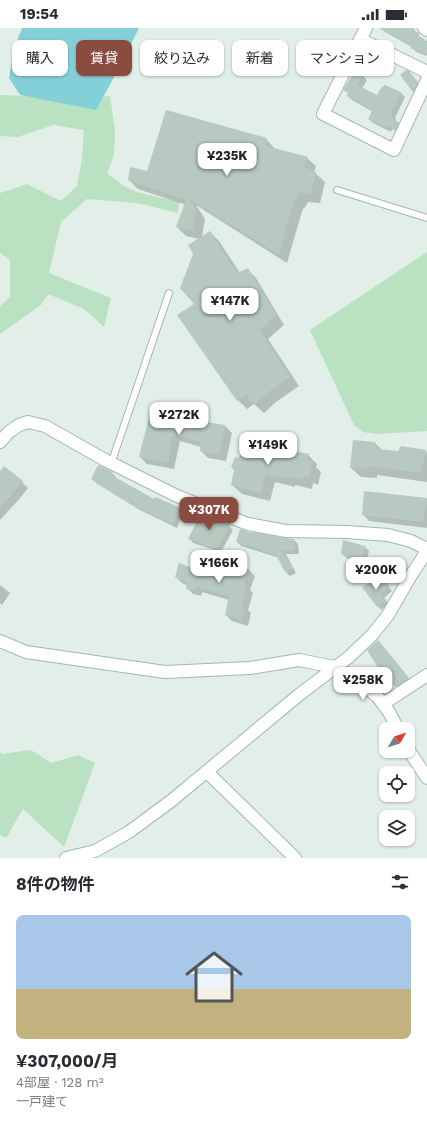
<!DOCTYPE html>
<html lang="ja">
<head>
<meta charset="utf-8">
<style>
	body { margin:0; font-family:"Work Sans","Noto Sans JP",sans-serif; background:#f2f2f3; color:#2b2b33; height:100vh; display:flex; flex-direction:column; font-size:15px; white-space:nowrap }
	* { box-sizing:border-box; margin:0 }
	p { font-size:13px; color:#7c7c81 }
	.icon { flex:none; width:22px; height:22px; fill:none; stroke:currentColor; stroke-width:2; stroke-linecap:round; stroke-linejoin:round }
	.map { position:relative; height:830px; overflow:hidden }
	.drawer { display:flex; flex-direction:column; background:#fff; flex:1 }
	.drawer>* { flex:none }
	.top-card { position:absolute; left:12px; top:12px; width:403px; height:36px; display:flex; gap:8px }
	.needle { width:26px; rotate:51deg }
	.fabs { position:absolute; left:379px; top:694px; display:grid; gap:8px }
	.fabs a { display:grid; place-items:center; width:36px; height:36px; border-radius:8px; background:#fff; box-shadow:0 1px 3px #0004; font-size:20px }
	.price { position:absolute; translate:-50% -34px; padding:0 9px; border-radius:8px; background:#fff; color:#222; font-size:13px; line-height:26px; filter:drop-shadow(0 1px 2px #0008) }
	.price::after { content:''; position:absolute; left:50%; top:24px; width:12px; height:9px; margin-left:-6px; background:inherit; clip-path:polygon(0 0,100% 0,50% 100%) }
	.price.on { background:#8a4b40; color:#fff }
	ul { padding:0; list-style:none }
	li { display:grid; align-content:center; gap:8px; height:212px; padding:0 16px }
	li+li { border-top:1px solid #e1e1e2 }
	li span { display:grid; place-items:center; height:124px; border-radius:8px; color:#555 }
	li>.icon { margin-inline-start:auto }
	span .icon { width:72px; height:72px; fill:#fffc; stroke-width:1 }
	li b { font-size:17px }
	h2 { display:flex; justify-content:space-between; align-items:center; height:48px; padding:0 16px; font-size:17px }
	.pill { padding:0 14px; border-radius:8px; background:#fff; box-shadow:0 1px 3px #0004; font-size:14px; line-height:36px }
	.pill.on { background:#8a4b40; color:#fff }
	.status { display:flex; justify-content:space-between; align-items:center; height:28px; padding:0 20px; background:#fff; direction:ltr }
	.status svg { height:11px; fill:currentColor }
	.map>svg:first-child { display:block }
</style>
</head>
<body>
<div class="status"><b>19:54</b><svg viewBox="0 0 49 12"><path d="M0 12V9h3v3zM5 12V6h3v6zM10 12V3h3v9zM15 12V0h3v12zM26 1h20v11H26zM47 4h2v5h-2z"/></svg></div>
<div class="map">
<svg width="427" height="830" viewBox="0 0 427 830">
	<rect width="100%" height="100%" fill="#e2eee8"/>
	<path fill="#b9e1c2" d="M0,67L74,70L110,68L115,103L114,127L107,145L124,158L137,164L179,174L178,185L137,175L87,171L61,194L49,245L111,270L104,299L84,281L48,266L41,277L0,306V278L10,269V232L0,225V165L27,156L61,173L77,158L82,131L84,102L53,97L18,109L0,108Z
		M427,224V403L376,406L363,404L354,397L310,302Z
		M31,722L51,735L78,727L95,735L64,819L23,781L6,810L0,807V724L2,726Z"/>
	<path fill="#84d0d9" d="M22,0H139L119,40L96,82L20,67L9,50L14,21Z"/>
	<path fill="#0003" d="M381,0H411L414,2L419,6L418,8L427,14V28L416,24L412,19L385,4Z
		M365,23L391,36L395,40L393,44L367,33L362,29Z
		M355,45L363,48L367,52L362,61L378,68L385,58L401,65L405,69L395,90L396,91L395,93L403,99L400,105L392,101L391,104L373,95L369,91L373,84L352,72L348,68Z
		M413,49L422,59L417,66L412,62Z
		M266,111L275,121L307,130L316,138L314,144L325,154L320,175L308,174L304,181L303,180L287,235L196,177L205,191L202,209L210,204L219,213L240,245L247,241L256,250L284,297L268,311L299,358L276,374L264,385L254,376L247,381L238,372L196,277L200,211L186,208L177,199L186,177L138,161L129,152L147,144Z
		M151,386L225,398L232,405L226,433L208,430L201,423V419L180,413L174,441L147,436L140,429Z
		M375,415L382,422L398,424L425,423L427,425V454L377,447V450L361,449L351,440Z
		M308,427L317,436L316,439L321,444L318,457L313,455L312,461L295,457V459L275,454L270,473L242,466L232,457L240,431Z
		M0,444L22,454L28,460L21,469L0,492Z
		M112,445L117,450H116L155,472V470L179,480L183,485L177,500L140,482L96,455L92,450Z
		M427,471V500L369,493L363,486Z
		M229,498L233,502L221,524L193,515L190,511Z
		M252,507L294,512L298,516L299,526H286L296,545L290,548L286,544L279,530L241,518L237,514Z
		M365,519L369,523L366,536L347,530L342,526Z
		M230,535L249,542L255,548L250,562L253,565L248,582L251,585L248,598L232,593L226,587L229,572L202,564L201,568L193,566L187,560L188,558L182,555L176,549L192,541L204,537L210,543V545L225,550Z
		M387,556L392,563L384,570L389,576L381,582L364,560Z
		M0,557L10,565L2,577L0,575Z
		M383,618L412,655L400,663L380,640Z"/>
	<path fill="#b7c9c1" d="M379,0H415L413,4L427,13V26L410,20L412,18Z
		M365,22L391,35L388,40L361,29Z
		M406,42L409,43L418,54L415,59L412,63L400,47Z
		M355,43L363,47L357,57L377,67L381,60L385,57L401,64L391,85L393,86L391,90L399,94L395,102L388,98L387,100L368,91L372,83L347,68L348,65L343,62Z
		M166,82L267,110L266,118L308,129L304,139L316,144L311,166L299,165L295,172H294L279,227L190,171L196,181L193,203L176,199L186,172L128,152L130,139L147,143Z
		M210,203L237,245L248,240L276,287L260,302L290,349L267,365L254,377L246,366L237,373L177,287L194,276L180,260L193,226L188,217Z
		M150,385L225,397L219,427L200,423V414L173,407L168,435L139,429Z
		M353,412L375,414L377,421L398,423L401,418L426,422L421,445L368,438V441L350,440Z
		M247,413L309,426L307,432L313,434L309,449L304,447L303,452L287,448L286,451L266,446L261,465L231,457L234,442L231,439L235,429L239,430Z
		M98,437L113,444L111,447L154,471L155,469L179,479L173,496L134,478L91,451Z
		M4,438L23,453L15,463L0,480V443Z
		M364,463L427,470L423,494L362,487Z
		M201,485L230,497L217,521L188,511Z
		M240,501L252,505V504L285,510L294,511L295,523L282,522L293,540L285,544L276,527L236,514Z
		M343,512L365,518L362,532L341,526Z
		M229,533L249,541L244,556L247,558L242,577L245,578L242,592L225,587L229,568L196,559L195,563L186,561L187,555L175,549L179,535L192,540L195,534L205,536L203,542L224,549Z
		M383,551L389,558L381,566L386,572L377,579L362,559L369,555Z
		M378,612L409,650L395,659L381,640L379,641L367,622Z"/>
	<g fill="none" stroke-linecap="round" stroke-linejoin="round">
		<defs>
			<path id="service" d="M337,162L427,190
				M111,436L169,265"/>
			<path id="minor" d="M366,0L323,86L394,122L427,52
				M360,11L427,44
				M0,613L26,624L165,644L250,640L299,632L335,639L361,655L377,668L389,684L398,701
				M383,676L427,647
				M408,721L427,750
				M207,744L295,830
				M66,830L95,823L129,804L171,773L300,666L349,629L372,607L388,587L410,549L427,523"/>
			<path id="tertiary" d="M424,0L427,2
				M0,414L9,404L19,397L28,394L45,398L105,432L177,468L248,496L286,503L347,504L388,507L411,513L427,521"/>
		</defs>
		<use href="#service" stroke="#a4b7af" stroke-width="8"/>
		<use href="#minor" stroke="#a4b7af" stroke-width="14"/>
		<use href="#tertiary" stroke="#a4b7af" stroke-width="14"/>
		<use href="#service" stroke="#fff" stroke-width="6"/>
		<use href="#minor" stroke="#fff" stroke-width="12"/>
		<use href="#tertiary" stroke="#fff" stroke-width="12"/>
	</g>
</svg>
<div class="fabs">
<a><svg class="needle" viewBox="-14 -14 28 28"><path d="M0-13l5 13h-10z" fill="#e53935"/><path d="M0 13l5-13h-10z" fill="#7c7c81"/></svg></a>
<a><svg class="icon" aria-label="locate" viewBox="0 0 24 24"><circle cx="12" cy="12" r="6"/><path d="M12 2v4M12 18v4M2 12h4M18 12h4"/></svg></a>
<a><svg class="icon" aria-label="layers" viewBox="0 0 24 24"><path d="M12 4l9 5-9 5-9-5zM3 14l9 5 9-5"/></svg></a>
</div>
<b class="price" style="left:227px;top:149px">¥235K</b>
<b class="price" style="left:230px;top:294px">¥147K</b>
<b class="price" style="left:179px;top:408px">¥272K</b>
<b class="price" style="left:268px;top:438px">¥149K</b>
<b class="price on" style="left:209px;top:503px">¥307K</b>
<b class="price" style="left:219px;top:556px">¥166K</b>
<b class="price" style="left:376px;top:563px">¥200K</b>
<b class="price" style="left:363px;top:673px">¥258K</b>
<div class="top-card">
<a class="pill">購入</a>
<a class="pill on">賃貸</a>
<a class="pill">絞り込み</a>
<a class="pill">新着</a>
<a class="pill">マンション</a>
</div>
</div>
<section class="drawer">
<h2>8件の物件<svg class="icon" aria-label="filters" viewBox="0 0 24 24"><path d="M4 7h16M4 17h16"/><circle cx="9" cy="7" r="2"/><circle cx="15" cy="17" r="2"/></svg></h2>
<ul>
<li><span style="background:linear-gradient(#a9c7e8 60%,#c2b280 0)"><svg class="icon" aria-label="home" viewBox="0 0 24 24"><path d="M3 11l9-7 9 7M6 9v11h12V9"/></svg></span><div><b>¥307,000/月</b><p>4部屋 · 128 m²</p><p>一戸建て</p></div></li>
</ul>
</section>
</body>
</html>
